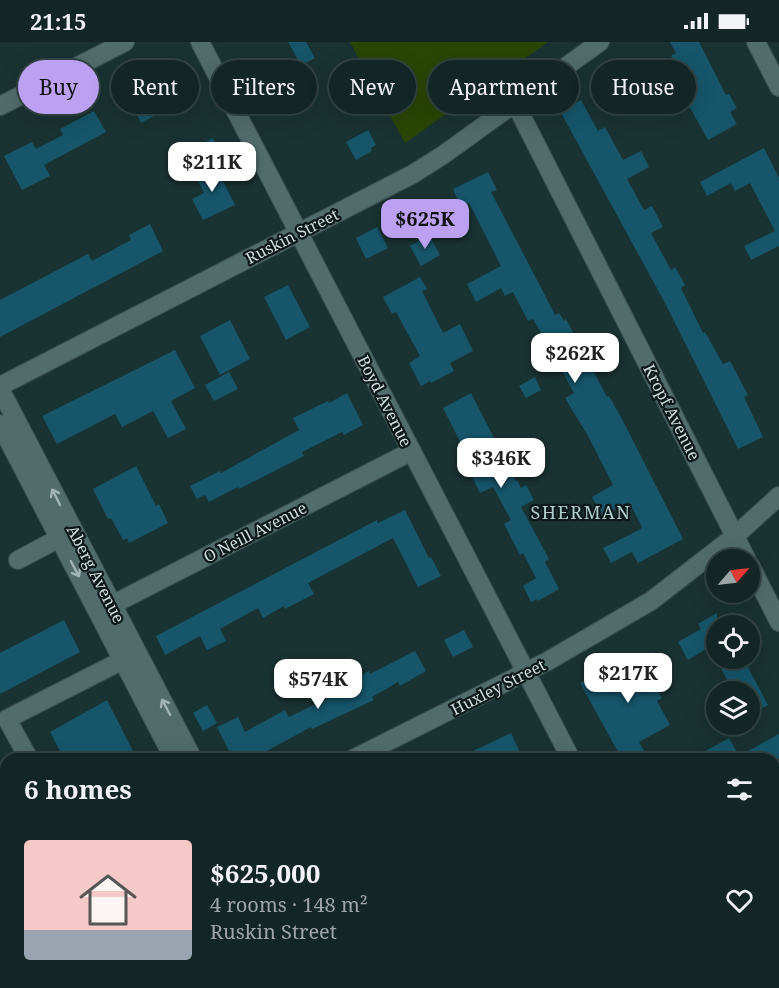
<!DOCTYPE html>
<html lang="en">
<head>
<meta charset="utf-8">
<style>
	body { margin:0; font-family:"Noto Serif",serif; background:#1c2e2e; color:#f1f3f6; height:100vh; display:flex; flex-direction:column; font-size:22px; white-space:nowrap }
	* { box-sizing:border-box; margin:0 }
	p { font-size:20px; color:#9da5a7 }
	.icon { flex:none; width:33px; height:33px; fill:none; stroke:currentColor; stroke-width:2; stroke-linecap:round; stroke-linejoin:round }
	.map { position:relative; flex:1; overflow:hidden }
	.side { position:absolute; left:0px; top:711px; width:780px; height:236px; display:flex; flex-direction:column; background:#132626; border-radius:18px 18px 0 0; box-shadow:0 6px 24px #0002,0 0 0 2px #324343 }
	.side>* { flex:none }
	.guide { position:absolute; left:18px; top:18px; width:744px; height:54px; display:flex; gap:12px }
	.needle { width:39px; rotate:62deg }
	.tools { position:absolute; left:706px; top:507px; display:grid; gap:12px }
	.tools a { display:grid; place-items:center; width:54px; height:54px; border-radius:50%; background:#132626; box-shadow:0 6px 24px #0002,0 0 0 2px #324343; font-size:30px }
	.price { position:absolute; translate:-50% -51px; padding:0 14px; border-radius:12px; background:#fff; color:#222; font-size:20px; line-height:39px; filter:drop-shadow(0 2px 3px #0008) }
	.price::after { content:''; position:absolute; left:50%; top:36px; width:18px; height:14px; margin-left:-9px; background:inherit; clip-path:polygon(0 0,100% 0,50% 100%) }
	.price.current { background:#bca0f2; color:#111 }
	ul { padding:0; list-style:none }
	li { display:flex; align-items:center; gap:18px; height:150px; padding:0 24px }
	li+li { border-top:2px solid #324343 }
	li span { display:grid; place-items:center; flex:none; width:168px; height:120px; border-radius:6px; color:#555 }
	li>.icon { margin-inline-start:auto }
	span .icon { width:72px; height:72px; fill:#fffc; stroke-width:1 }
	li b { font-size:26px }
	h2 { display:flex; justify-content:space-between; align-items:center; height:72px; padding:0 24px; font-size:26px }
	.pill { padding:0 21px; border-radius:27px; background:#132626; box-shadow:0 6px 24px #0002,0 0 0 2px #324343; font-size:21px; line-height:54px }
	.pill.current { background:#bca0f2; color:#111 }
	.status { display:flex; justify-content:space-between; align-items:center; height:42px; padding:0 30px; background:#132626; direction:ltr }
	.status svg { height:16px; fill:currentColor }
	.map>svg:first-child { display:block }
</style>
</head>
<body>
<div class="status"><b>21:15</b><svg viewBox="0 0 49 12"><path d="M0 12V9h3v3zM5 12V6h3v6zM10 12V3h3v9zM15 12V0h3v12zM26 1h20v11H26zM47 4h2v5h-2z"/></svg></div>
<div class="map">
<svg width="779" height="946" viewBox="0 0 779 946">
	<rect width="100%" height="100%" fill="#193332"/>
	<path fill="#294604" d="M350,0H548L405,101Z"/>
	<path fill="#16556a" d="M288,0H306L315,16L301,23Z
		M670,0H699L726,53L729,52L737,66L730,70L737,82L708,98L688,62L677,68L665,46L683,36L671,14L676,11Z
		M307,32L317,52L304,59L301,53L284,62L277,47Z
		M175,34L186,55L164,66L165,68L141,81L126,49L150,37L153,45Z
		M581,58L598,89L605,85L623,118L641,109L649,125L627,137L644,168L652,164L663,185L651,191L671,228L675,225L685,243L681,246L703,291L705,290L723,322L730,319L748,353L744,355L763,395L738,407L665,261L560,69Z
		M94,69L106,90L44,123L50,134L22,148L4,114L32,100L36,107L63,93L60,87Z
		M368,88L376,103L371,106L372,109L356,118L346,100Z
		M213,96L222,114L202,124L193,106Z
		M764,106L779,136V204L751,218L744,204L775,189L750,141L735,149L731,141L707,154L700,140Z
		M214,121L235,163L203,178L192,157L204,151L194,131Z
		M488,130L497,148L491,150L536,236L555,273L559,271L564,279L566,277L607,355L609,354L621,375L683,497L638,521L632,510L611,521L603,506L641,487L642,485L629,460L603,474L592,455L613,443L588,394L565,356L574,351L561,327L559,328L550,311L552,310L533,277L528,279L513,250L505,254L501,246L476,260L467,242L501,224L469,161L461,165L453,147Z
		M424,167L433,184L418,191L410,175Z
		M150,182L163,209L0,295V258L88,212L92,219L131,198L129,193Z
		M377,185L388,206L366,217L356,196Z
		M429,193L440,213L421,224L410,204Z
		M420,235L427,247L422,249L443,291L460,282L473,309L450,321L454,329L431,341L430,339L421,344L409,321L420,314L396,270L392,272L383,255Z
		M288,243L310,285L286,298L264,255Z
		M230,278L250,317L220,333L200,294Z
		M175,308L195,346L171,359L186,387L168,396L153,369L122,385L115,372L57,402L42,374Z
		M229,330L238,347L214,359L205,343Z
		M535,335L541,348L526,356L519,344Z
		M347,351L363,383L344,393L342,390L302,410L304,414L239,447L238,445L209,460L205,453L197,457L190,444L220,429L221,431L299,388L293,376L328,359L329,361Z
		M471,351L516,439L517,438L521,446L526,443L534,458L521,465L549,517L545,520L559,547L538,559L537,557L531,560L523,544L536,536L523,511L520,513L504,482L511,478L493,445L480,451L469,429L474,427L443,366Z
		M136,424L156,464L159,462L168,481L129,501L127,496L123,498L111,476L108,477L93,447Z
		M405,468L429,516L431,515L441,534L418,545L393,496L308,541L314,552L285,567L284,564L263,576L258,566L220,587L226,599L207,608L200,594L165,613L156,594L377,478L378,481Z
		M717,571V600L688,618L678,600L701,587L698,582Z
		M64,578L80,610L0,652V611Z
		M464,588L473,605L453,615L444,598Z
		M415,609L426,629L400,644L398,640L372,655L374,658L312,687L311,685L252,717H233L217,685L238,675L245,690L285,668L289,675L330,655L328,651L369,629L370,632Z
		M652,610L661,628L650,634L662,656L657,659L670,683L639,700L649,717H622L580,641L626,617L629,622Z
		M716,616H743L768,663L750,672V650H733Z
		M107,658L137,717H64L50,690Z
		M207,663L217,681L203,689L193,671Z
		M511,691L523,717H456Z
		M779,692V717H691L729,696L739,714Z"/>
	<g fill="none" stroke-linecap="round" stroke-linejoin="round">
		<defs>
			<path id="minor" d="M200,0L571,717
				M756,0L779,45
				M515,61L747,518
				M0,64L125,0
				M0,344L413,132L443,113L600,0
				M0,347L193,717
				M0,382L174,717
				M18,518L69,491
				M750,523L779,580
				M102,568L412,409
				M29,717L7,677L123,618
				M353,717L548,619L651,559L735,494L779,454
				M774,836L779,834
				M290,940L293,946
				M307,940L310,946
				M9,946L16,940
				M244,946L254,940
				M421,946L438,940"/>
		</defs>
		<use href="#minor" stroke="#3a5150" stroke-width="20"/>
		<path stroke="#556c6b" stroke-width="3" stroke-dasharray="4.5 3" stroke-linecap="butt" d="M47,946L54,940"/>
		<use href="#minor" stroke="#506c6b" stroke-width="18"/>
	</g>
	<defs><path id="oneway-shaft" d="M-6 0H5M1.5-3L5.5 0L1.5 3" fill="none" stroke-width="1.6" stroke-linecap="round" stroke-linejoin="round" transform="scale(1.5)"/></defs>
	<g stroke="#a1b5b4">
		<use href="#oneway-shaft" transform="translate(56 455) rotate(-117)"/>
		<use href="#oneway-shaft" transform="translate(75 527) rotate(62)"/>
		<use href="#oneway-shaft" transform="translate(166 665) rotate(-118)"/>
	</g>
	<g text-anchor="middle" stroke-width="4.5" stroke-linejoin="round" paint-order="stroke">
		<g font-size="16" fill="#cddcdc" stroke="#0d1818">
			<text transform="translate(292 194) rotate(-27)" y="6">Ruskin Street</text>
			<text transform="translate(385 359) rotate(63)" y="6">Boyd Avenue</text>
			<text transform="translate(672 370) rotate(63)" y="6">Kropf Avenue</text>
			<text transform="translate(255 490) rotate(-27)" y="6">O Neill Avenue</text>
			<text transform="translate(96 532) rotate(63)" y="6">Aberg Avenue</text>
			<text transform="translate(498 645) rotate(-27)" y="6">Huxley Street</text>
		</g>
		<g font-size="18" letter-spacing="1.5" fill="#afcdcc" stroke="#0d1818">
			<text x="581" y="477">SHERMAN</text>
		</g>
	</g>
</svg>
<div class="tools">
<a><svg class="needle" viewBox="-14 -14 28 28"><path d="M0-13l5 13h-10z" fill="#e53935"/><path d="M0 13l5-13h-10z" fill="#9da5a7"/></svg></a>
<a><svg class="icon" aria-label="locate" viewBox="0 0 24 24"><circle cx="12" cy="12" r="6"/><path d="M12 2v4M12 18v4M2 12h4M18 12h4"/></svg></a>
<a><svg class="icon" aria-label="layers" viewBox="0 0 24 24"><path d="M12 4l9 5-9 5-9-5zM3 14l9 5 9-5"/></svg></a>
</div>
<b class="price" style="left:212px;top:151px">$211K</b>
<b class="price current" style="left:425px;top:208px">$625K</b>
<b class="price" style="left:575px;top:342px">$262K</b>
<b class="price" style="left:501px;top:447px">$346K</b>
<b class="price" style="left:628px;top:662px">$217K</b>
<b class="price" style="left:318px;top:668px">$574K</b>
<div class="guide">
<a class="pill current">Buy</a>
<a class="pill">Rent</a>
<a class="pill">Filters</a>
<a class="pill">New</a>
<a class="pill">Apartment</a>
<a class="pill">House</a>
</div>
<section class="side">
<h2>6 homes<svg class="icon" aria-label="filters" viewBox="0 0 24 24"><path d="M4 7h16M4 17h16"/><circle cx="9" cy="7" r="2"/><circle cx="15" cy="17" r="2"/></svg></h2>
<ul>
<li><span style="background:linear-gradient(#f6c9c9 75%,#9aa5b1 0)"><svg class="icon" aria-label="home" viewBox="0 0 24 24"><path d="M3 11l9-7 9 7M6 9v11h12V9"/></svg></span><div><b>$625,000</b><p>4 rooms · 148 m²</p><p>Ruskin Street</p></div><svg class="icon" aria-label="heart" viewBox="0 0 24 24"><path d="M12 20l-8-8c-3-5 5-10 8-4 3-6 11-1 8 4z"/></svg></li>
</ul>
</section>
</div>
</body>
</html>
